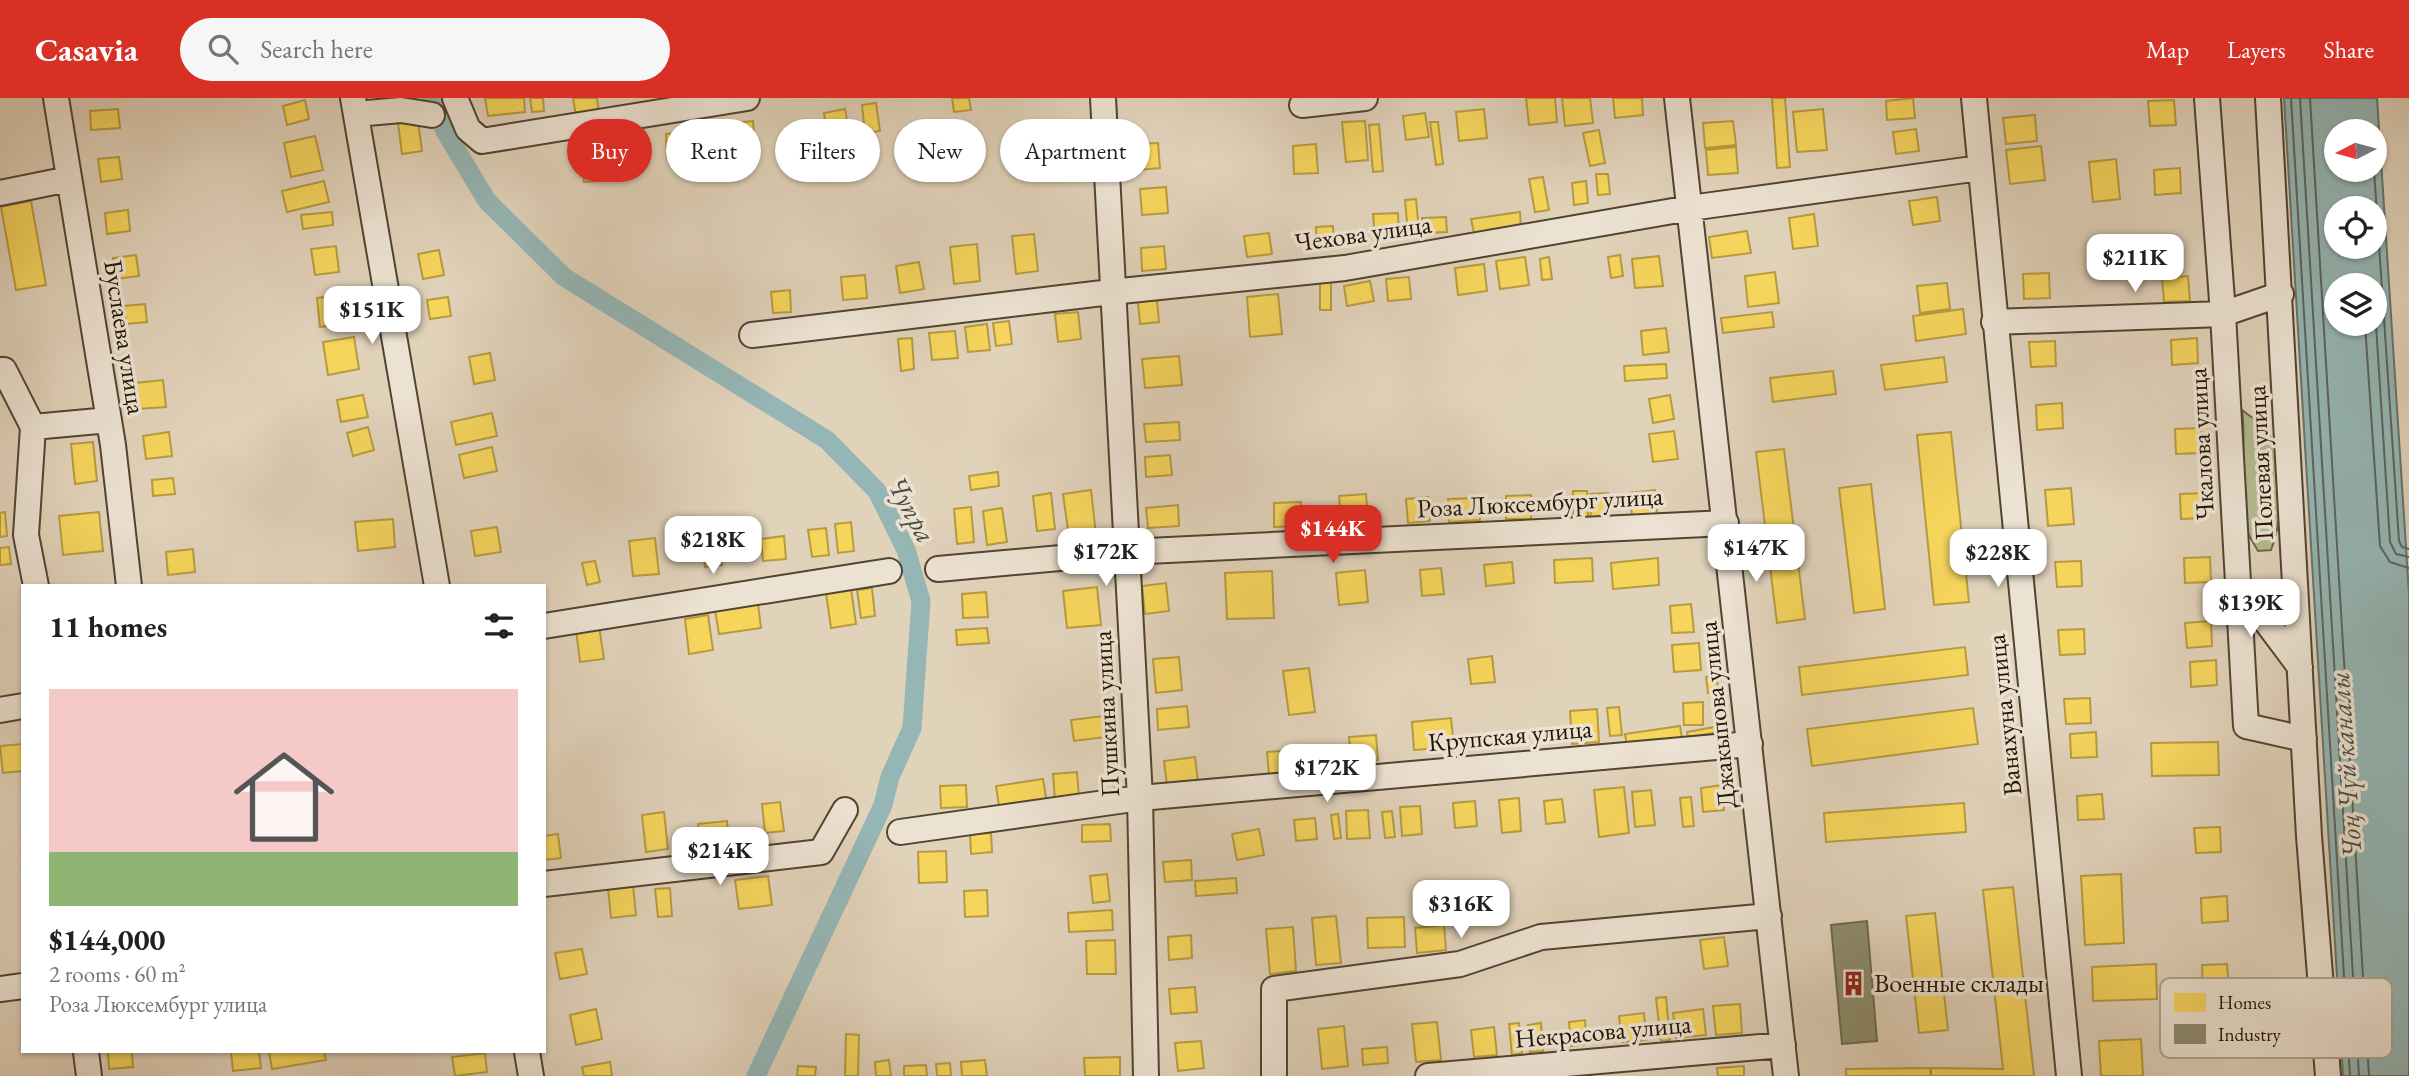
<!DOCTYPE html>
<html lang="en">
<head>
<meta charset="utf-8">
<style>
	body { margin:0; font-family:"EB Garamond",serif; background:#f6f6f6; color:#202124; height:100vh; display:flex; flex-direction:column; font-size:26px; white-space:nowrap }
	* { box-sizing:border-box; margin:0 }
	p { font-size:23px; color:#757577 }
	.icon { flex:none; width:38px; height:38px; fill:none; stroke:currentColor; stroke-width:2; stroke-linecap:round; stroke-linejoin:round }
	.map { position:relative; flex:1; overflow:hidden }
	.details { position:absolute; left:21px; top:486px; width:525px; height:469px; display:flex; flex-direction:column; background:#fff; border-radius:0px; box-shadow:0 2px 5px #0004 }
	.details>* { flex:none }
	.guide { position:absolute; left:567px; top:21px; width:665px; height:63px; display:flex; gap:14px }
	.needle { width:46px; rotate:264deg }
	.buttons { position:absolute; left:2324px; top:21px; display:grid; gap:14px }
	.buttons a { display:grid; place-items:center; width:63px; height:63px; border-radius:50%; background:#fff; box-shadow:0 2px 5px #0004; font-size:35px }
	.price { position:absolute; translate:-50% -60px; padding:0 16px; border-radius:14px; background:#fff; color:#222; font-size:23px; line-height:46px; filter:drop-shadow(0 2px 4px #0008) }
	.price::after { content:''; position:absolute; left:50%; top:42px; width:21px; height:16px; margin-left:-10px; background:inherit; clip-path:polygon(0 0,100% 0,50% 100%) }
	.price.current { background:#d93025; color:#fff }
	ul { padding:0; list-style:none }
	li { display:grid; align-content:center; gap:14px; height:371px; padding:0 28px }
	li+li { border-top:2px solid #e0e0e0 }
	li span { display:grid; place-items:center; height:217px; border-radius:0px; color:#555 }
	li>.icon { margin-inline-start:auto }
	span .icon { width:126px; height:126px; fill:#fffc; stroke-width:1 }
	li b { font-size:30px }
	h2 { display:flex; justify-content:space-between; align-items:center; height:84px; padding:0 28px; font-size:30px }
	.pill { padding:0 24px; border-radius:32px; background:#fff; box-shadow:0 2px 5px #0004; font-size:24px; line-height:63px }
	.pill.current { background:#d93025; color:#fff }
	header { display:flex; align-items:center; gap:42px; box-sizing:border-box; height:98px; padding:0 35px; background:#d93025; color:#fff }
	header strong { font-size:33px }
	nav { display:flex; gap:38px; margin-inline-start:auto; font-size:24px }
	.search { width:490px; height:63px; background:#f6f6f6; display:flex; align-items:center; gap:18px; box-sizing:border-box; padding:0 24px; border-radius:38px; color:#757577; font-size:26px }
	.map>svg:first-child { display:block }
</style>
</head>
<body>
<header>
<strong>Casavia</strong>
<div class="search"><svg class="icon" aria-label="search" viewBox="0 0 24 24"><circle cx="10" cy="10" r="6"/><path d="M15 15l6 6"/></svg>Search here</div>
<nav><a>Map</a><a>Layers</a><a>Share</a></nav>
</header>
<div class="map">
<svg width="2409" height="978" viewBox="0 0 2409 978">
	<rect width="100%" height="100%" fill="#e1d2ba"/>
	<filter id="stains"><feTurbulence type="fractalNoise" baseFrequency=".00286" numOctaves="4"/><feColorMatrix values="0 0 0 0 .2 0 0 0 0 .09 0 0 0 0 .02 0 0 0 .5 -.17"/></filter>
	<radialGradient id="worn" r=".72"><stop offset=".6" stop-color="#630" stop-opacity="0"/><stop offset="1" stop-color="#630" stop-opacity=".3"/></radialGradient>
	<path fill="#b4bb8f" stroke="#6a6849" stroke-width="2" d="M2242,312C2249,318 2262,325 2267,333C2286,362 2283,421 2271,452L2258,453C2254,445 2247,437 2246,428C2238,391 2247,350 2242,312Z"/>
	<path fill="#95b6b5" stroke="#67756e" stroke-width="2" fill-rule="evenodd" d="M2284,0H2377L2409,496V978H2343ZM2336,33H2375V72H2336ZM2336,110H2375V149H2336ZM2336,187H2375V226H2336Z"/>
	<path fill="#f6d55c" stroke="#b69b41" stroke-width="2" d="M485,0H524L525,14L488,18Z
		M530,0H543L544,13L532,14Z
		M573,0H597L599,17L576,19Z
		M952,0H969L971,12L954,14Z
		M1526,0H1555L1557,24L1529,27Z
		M1562,0H1590L1593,25L1565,28Z
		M1613,0H1642L1643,17L1615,20Z
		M1772,0H1785L1790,69L1777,70Z
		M1913,0L1915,20L1887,22L1886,3Z
		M305,2L309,21L287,27L283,8Z
		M2174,2L2176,27L2150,28L2148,3Z
		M876,5L880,33L865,35L862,7Z
		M118,11L120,30L91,32L90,13Z
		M845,11L851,44L829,47L824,15Z
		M1484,11L1487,40L1459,43L1456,14Z
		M1823,11L1827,52L1797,54L1793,14Z
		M1425,15L1429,39L1406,42L1403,18Z
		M2035,17L2037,43L2006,46L2003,20Z
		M418,23L422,53L402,56L398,25Z
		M753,23L755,49L735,51L733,25Z
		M1365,23L1368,62L1346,64L1342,24Z
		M1733,23L1736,47L1705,50L1703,25Z
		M1430,24H1438L1443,66L1436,67Z
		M1379,26L1383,73L1373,74L1369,27Z
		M1916,31L1919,53L1896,56L1893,34Z
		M713,32L716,64L699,65L696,34Z
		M1599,32L1605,65L1590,68L1583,35Z
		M690,34L691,59L667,60L666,36Z
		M315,38L323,72L291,79L284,45Z
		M1158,45L1160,70L1138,72L1135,46Z
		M625,46L629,78L606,81L603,48Z
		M1316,46L1318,75L1294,76L1293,48Z
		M2041,48L2045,82L2010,86L2006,52Z
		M593,49L596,83L584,84L582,50Z
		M1736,49L1738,75L1708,77L1706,52Z
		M119,59L122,81L101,84L98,61Z
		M2116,61L2120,101L2093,104L2089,64Z
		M2180,70L2181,95L2155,97L2154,72Z
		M1596,76H1608L1610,96L1598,97Z
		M1543,79L1549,112L1535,114L1529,81Z
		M324,83L329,104L287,114L282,93Z
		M1586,83L1588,105L1574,107L1572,85Z
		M1166,89L1168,115L1142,117L1140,91Z
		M1937,99L1940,123L1913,127L1909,103Z
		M1416,101L1419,134L1408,135L1405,102Z
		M31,103L46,187L16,192L1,109Z
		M128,112L130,133L107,136L105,115Z
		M332,114L333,127L303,131L301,117Z
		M1520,114L1521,129L1474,135L1471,121Z
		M1398,115L1399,139L1375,141L1373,116Z
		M1814,116L1818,148L1793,151L1789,120Z
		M1446,119L1447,134L1423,135L1422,120Z
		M1333,128L1334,150H1317L1316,129Z
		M1747,133L1751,155L1712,160L1709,139Z
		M1269,135L1272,156L1247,159L1244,138Z
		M1034,136L1038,173L1016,176L1012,138Z
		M977,146L980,183L954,186L950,149Z
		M336,148L339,174L315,177L311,151Z
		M1164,148L1166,171L1142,173L1141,150Z
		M439,152L444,177L423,181L418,156Z
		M136,157L139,178L116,181L113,160Z
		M1620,157L1623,178L1611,180L1608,159Z
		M1659,158L1663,188L1635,190L1632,161Z
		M1525,159L1529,187L1500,191L1496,163Z
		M1549,159L1552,181L1542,182L1540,161Z
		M919,164L924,191L900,195L896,168Z
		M1484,166L1487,193L1458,197L1455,170Z
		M1775,174L1779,205L1748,209L1745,178Z
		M2049,175L2050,200L2024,201L2023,176Z
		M865,177L867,200L843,202L841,179Z
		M2188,178L2190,203L2164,204L2162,180Z
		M1409,179L1411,201L1388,203L1386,181Z
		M1320,182H1331V212H1320Z
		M1370,183L1374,203L1347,208L1344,188Z
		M1947,185L1950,211L1920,215L1917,188Z
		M790,192L791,214L773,215L771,194Z
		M1278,196L1282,236L1250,239L1247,199Z
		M343,197L346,226L320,229L317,200Z
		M448,199L451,218L430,221L427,202Z
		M1157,202L1159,224L1140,226L1138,204Z
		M145,206L147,224L126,226L124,208Z
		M1963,211L1966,236L1916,243L1913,218Z
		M1078,214L1081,241L1058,244L1055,216Z
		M1772,214L1774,229L1723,235L1721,220Z
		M1009,223L1012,246L996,248L993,225Z
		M987,226L990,252L968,254L965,229Z
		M1666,230L1669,254L1643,257L1641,233Z
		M955,233L958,260L932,262L929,235Z
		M354,239L359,271L328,277L323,244Z
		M912,240L914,271L901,273L898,241Z
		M2197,240L2198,265L2172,267L2171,242Z
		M2055,243L2056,268L2031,269L2029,244Z
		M490,255L495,282L474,286L469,259Z
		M1179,258L1182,287L1145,290L1142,261Z
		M1944,259L1947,284L1885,292L1881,267Z
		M1666,266L1667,280L1625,283L1624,268Z
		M1833,273L1836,296L1773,304L1770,280Z
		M163,282L166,309L137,311L135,285Z
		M363,297L368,319L341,324L337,302Z
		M1670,297L1674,321L1653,325L1649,301Z
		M2062,305L2063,330L2037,332L2036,307Z
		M492,315L497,338L456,347L451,324Z
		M1179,324L1180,342L1146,344L1144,326Z
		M368,329L374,352L353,358L347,335Z
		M2201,330L2202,355L2176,356L2175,331Z
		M1674,333L1678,361L1653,364L1649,336Z
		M169,334L172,358L146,361L143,338Z
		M1951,334L1969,504L1934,507L1917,337Z
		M93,344L97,383L75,386L71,346Z
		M492,349L497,373L464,380L459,357Z
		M1784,351L1805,521L1777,525L1756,354Z
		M1170,357L1172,377L1146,379L1145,359Z
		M998,374L999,388L971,392L969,378Z
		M173,380L175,396L153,398L152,382Z
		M1871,386L1885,511L1854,515L1839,390Z
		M2071,390L2074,426L2048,428L2045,392Z
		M1091,392L1096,436L1069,439L1063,396Z
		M1655,392L1657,418L1632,420L1630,395Z
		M1573,393H1587L1588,420H1573Z
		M1051,395L1055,431L1037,433L1033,398Z
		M1608,395L1610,425L1591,426L1590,396Z
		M2206,395L2207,420L2181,421L2180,396Z
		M1366,396L1368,422L1341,424L1339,398Z
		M1531,397V421H1506V398Z
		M1428,399L1430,423L1408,425L1406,401Z
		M1478,400L1480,422L1449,424L1448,401Z
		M1301,404L1302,428L1274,429V405Z
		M1178,407L1179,428L1148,430L1146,410Z
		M971,409L974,444L957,446L954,411Z
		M1002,410L1007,444L987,447L983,413Z
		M5,414L7,438L0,439V415Z
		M99,414L103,453L63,457L59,418Z
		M393,421L395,449L358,453L355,424Z
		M851,424L854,453L838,455L835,426Z
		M718,426L722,467L705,469L701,428Z
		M497,429L501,454L475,458L471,433Z
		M826,430L829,457L812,459L808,432Z
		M784,438L786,461L763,463L761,441Z
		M655,440L659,476L633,478L629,443Z
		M9,449L11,466L0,467V450Z
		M193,451L195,474L168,477L166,454Z
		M2210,459L2211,484L2185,485L2184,460Z
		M1592,460L1593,483L1555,485L1554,462Z
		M1658,460L1659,487L1613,491L1611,465Z
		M595,463L600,484L587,487L582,465Z
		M2081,463L2082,488L2057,489L2055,464Z
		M1512,464L1514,485L1486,488L1484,467Z
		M1441,470L1444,496L1422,498L1420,472Z
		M1365,472L1368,504L1339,507L1336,475Z
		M1272,473L1274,520L1227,521L1225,475Z
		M1166,485L1169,513L1145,516L1142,488Z
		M1097,489L1101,527L1067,530L1063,493Z
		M872,490L875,518L861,520L857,492Z
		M851,491L856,526L831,530L826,495Z
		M986,494L988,519L963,520L962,496Z
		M758,506L761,530L719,536L715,512Z
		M1691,506L1694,534L1672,535L1670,508Z
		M708,517L713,552L689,556L685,521Z
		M2211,523L2212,548L2187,550L2185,525Z
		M599,528L604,561L580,564L576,532Z
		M987,530L989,545L957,547L956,532Z
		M2084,531L2085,556L2060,557L2058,532Z
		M1699,545L1701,572L1674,574L1672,547Z
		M1965,549L1968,577L1802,597L1799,569Z
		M1492,558L1495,584L1471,586L1468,561Z
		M1179,559L1182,592L1156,595L1153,561Z
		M2216,562L2217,587L2191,589L2190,564Z
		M1309,570L1315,614L1289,617L1283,573Z
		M1717,578L1718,594L1708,595L1706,579Z
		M2090,600L2091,625L2066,626L2064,601Z
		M1703,604V627H1684L1683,605Z
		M1187,608L1189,629L1158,632L1157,611Z
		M1619,609L1622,637L1610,638L1607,610Z
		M1973,610L1978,646L1812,668L1807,631Z
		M1597,611L1599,644L1572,646L1570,613Z
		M1103,618L1106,639L1074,643L1071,622Z
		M1451,620L1454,649L1414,652L1412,624Z
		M1680,628L1682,641L1627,649L1625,636Z
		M1720,628L1721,634L1688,639L1687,634Z
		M2096,634L2097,659L2071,660L2070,636Z
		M1376,637L1378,662L1351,664L1349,639Z
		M2218,644L2219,677L2152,678L2151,645Z
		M22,646L23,673L3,675L0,648Z
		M1292,652L1294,675L1269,677L1267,654Z
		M1195,659L1198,684L1167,687L1164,663Z
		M1077,674L1079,700L1055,702L1053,676Z
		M1043,681L1047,706L1000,714L996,688Z
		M966,687L967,709L941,710L940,688Z
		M1722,687L1724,712L1703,714L1701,690Z
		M1624,689L1629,735L1599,739L1594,692Z
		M1651,692L1655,727L1635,729L1632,694Z
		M2102,696L2104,721L2078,722L2077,698Z
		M1691,699L1694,728L1683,729L1680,700Z
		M1519,700L1521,733L1502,735L1499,702Z
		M1562,701L1565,724L1546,726L1544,703Z
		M1475,703L1477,728L1455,730L1453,705Z
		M780,704L784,733L765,735L762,706Z
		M1964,705L1966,734L1826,744L1824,715Z
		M1420,708L1422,736L1402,738L1400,709Z
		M1368,712L1370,740L1347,741L1346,713Z
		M1392,713L1395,739L1385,740L1382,714Z
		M664,714L668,751L646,754L642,717Z
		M1338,716L1341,740L1334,741L1331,717Z
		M1315,720L1317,741L1296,743L1294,722Z
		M727,723L729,745L701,748L698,726Z
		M1110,726L1111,743L1082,744V727Z
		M2220,729L2221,754L2196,755L2194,730Z
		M1259,731L1264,757L1237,762L1232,736Z
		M991,735L992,754L971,756L970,736Z
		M558,736L561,760L544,762V738Z
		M946,753L947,784L919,785L918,754Z
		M1191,762L1192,782L1165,784L1163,764Z
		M1107,776L1110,803L1093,805L1090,778Z
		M2121,776L2124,845L2085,847L2081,778Z
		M768,778L772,807L739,811L735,782Z
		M1236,780L1237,795L1196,798L1195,783Z
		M633,787L636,817L611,820L608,790Z
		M2013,789L2034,978H1931V970L2003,971L1983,792Z
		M670,790L672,818L658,819L655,791Z
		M987,792L988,818L965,819L964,793Z
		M2227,798L2228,823L2202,825L2201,800Z
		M1112,812L1113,832L1069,834L1068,815Z
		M1935,815L1948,932L1919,935L1906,818Z
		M1336,818L1341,865L1316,867L1312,820Z
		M1404,819L1405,849L1368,850L1367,820Z
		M1444,827L1446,852L1417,855L1415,830Z
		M1293,829L1296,873L1270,876L1266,831Z
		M1191,837L1192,860L1169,862L1168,839Z
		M1724,839L1728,868L1704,871L1700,842Z
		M1115,842L1116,876H1087L1086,843Z
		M582,851L587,876L560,881L555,855Z
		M2156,866L2157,901L2093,903L2092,869Z
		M2227,866L2229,891L2203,892L2202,867Z
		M1195,889L1197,914L1171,916L1169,891Z
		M1666,899L1670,942L1661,943L1656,900Z
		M1740,906L1742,935L1716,937L1713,908Z
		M596,911L602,941L576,947L570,917Z
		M1703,911L1706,937L1676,940L1673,915Z
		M1644,915L1646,942L1622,944L1619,918Z
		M1585,922L1587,946L1571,948L1569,924Z
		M1437,924L1441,962L1416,964L1412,926Z
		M1519,925L1522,955L1512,957L1509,926Z
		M1541,925L1543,953L1530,954L1528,927Z
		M1344,928L1348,968L1322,971L1318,931Z
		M1494,929L1497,957L1474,959L1471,932Z
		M846,936L859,937L858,978H845Z
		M2141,941L2143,978H2101L2099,943Z
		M1201,943L1204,970L1178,973L1175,945Z
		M1387,949L1388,965L1363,967L1362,951Z
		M108,954H132L133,969L109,971Z
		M231,954H259L261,970L233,973Z
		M269,954H324L326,962L272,971Z
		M485,955L487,974L455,978L452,959Z
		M1120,959V978H1085L1084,960Z
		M889,962L891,978H876L875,964Z
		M985,962L987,978H962L961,964Z
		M610,964L612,978H584L582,969Z
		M950,965L951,978H937L936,966Z
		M926,967L927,978H904V968Z
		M798,968L816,969L815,978H797Z
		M1744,968V978H1718L1717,970Z
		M1930,970L1931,978H1846V971Z"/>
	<path fill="#8c8c6e" stroke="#6c684e" stroke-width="2" d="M1867,823L1877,943L1842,946L1831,827Z"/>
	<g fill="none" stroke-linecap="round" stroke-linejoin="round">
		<path stroke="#5b655c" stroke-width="2" d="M2291,0L2350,978
			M2300,0L2359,978
			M2310,0L2369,978
			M2374,72L2399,443L2402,449L2409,451
			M2375,211L2390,444L2396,456L2409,459
			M2365,226L2380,448L2390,464L2409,470"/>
		<path stroke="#95b6b5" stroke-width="19" d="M431,0L445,33L487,103L564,179L827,342L877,393L906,452L921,503L912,630L890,679L883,707L756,978"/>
		<defs>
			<path id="minor" d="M56,0L113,347L129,488
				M353,0L437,488
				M455,0L468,31L482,43L747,0
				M1103,0L1140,700L1146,978
				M1677,0L1786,978
				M1974,0L2069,978
				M2207,0L2223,216L2246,628L2304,641
				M2268,0L2309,738L2328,978
				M1302,7L1365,0
				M356,16L401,12L432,17
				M0,95L69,81
				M1994,224L2223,216L2281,196
				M752,237L1111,194L1345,170L1690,110L1980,70
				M0,272H4L33,329L109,322
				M33,329L26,437L36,488
				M938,471L1127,454L1726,425
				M2238,486L2300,569
				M544,528L889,473
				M0,612L23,608
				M900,734L1140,700L1750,646
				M544,786L821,754L845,712
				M0,891L23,888
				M86,954L89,978
				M527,954L531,978
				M1274,978V891L1460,866L1541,839L1769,818
				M1428,978L1783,947"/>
		</defs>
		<use href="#minor" stroke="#514431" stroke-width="28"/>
		<use href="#minor" stroke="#ece2d2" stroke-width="24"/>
	</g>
	<defs>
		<symbol id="building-bare" viewBox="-9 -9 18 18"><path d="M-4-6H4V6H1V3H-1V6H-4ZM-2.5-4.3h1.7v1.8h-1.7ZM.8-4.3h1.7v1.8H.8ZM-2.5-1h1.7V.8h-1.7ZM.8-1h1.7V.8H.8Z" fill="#8f2418" stroke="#ece2d2" stroke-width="2.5" paint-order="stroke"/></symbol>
	</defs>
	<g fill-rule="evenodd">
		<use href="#building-bare" x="1836" y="868" width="35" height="35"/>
	</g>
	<g text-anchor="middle" stroke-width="7" stroke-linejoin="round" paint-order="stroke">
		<g font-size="26" fill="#211403" stroke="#ece2d2">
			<text transform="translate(1363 135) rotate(-8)" y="9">Чехова улица</text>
			<text transform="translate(125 239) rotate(81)" y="9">Буслаева улица</text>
			<text transform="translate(2201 346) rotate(-93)" y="9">Чкалова улица</text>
			<text transform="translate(2260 365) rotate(-93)" y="9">Полевая улица</text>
			<text transform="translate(1540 404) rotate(-3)" y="9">Роза Люксембург улица</text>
			<text transform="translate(1106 616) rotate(-93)" y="9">Пушкина улица</text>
			<text transform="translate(1717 617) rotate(-96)" y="9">Джакыпова улица</text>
			<text transform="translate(2004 617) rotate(-96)" y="9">Ванахуна улица</text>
			<text transform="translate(1510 637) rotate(-5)" y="9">Крупская улица</text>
			<text transform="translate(1603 933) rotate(-5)" y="9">Некрасова улица</text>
		</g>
		<g font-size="26" fill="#211403" stroke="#ece2d2" text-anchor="start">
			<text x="1874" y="894">Военные склады</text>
		</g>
		<g font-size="28" font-style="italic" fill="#4a4d41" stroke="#ece2d2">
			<text transform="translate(912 411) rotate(62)" y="10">Чупра</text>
			<text transform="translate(2345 667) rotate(-94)" y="10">Чоң Чүй каналы</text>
		</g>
	</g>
	<rect x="2160" y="880" width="232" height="80" rx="10" fill="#ece2d2" stroke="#afa494" stroke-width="2"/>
	<rect x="2174" y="895" width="32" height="19" fill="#f6d55c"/>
	<rect x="2174" y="926" width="32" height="20" fill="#8c8c6e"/>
	<g font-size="19" fill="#211403">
		<text x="2218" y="911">Homes</text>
		<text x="2218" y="943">Industry</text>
	</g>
	<rect width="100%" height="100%" filter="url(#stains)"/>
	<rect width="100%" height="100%" fill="url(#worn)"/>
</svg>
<div class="buttons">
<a><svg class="needle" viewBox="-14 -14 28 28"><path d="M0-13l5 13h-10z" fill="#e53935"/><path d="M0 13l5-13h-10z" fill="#757577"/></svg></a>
<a><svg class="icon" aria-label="locate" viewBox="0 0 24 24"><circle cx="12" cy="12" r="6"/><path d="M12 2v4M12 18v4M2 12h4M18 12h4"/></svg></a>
<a><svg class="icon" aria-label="layers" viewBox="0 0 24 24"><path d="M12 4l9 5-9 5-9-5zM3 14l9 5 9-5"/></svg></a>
</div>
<b class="price" style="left:2135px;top:196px">$211K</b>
<b class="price" style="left:372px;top:248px">$151K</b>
<b class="price current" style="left:1333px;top:467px">$144K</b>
<b class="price" style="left:713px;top:478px">$218K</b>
<b class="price" style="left:1756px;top:486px">$147K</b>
<b class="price" style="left:1106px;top:490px">$172K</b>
<b class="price" style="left:1998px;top:491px">$228K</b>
<b class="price" style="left:2251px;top:541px">$139K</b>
<b class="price" style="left:1327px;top:706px">$172K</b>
<b class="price" style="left:720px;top:789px">$214K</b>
<b class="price" style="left:1461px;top:842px">$316K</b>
<div class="guide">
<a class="pill current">Buy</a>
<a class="pill">Rent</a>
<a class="pill">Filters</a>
<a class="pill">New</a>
<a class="pill">Apartment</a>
</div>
<section class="details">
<h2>11 homes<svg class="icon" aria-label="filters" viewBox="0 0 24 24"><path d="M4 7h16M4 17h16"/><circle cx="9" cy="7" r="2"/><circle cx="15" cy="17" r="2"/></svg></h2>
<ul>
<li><span style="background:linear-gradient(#f6c9c9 75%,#8fb573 0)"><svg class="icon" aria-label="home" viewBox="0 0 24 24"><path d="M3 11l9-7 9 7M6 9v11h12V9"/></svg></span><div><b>$144,000</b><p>2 rooms · 60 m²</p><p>Роза Люксембург улица</p></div></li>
</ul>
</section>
</div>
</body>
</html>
